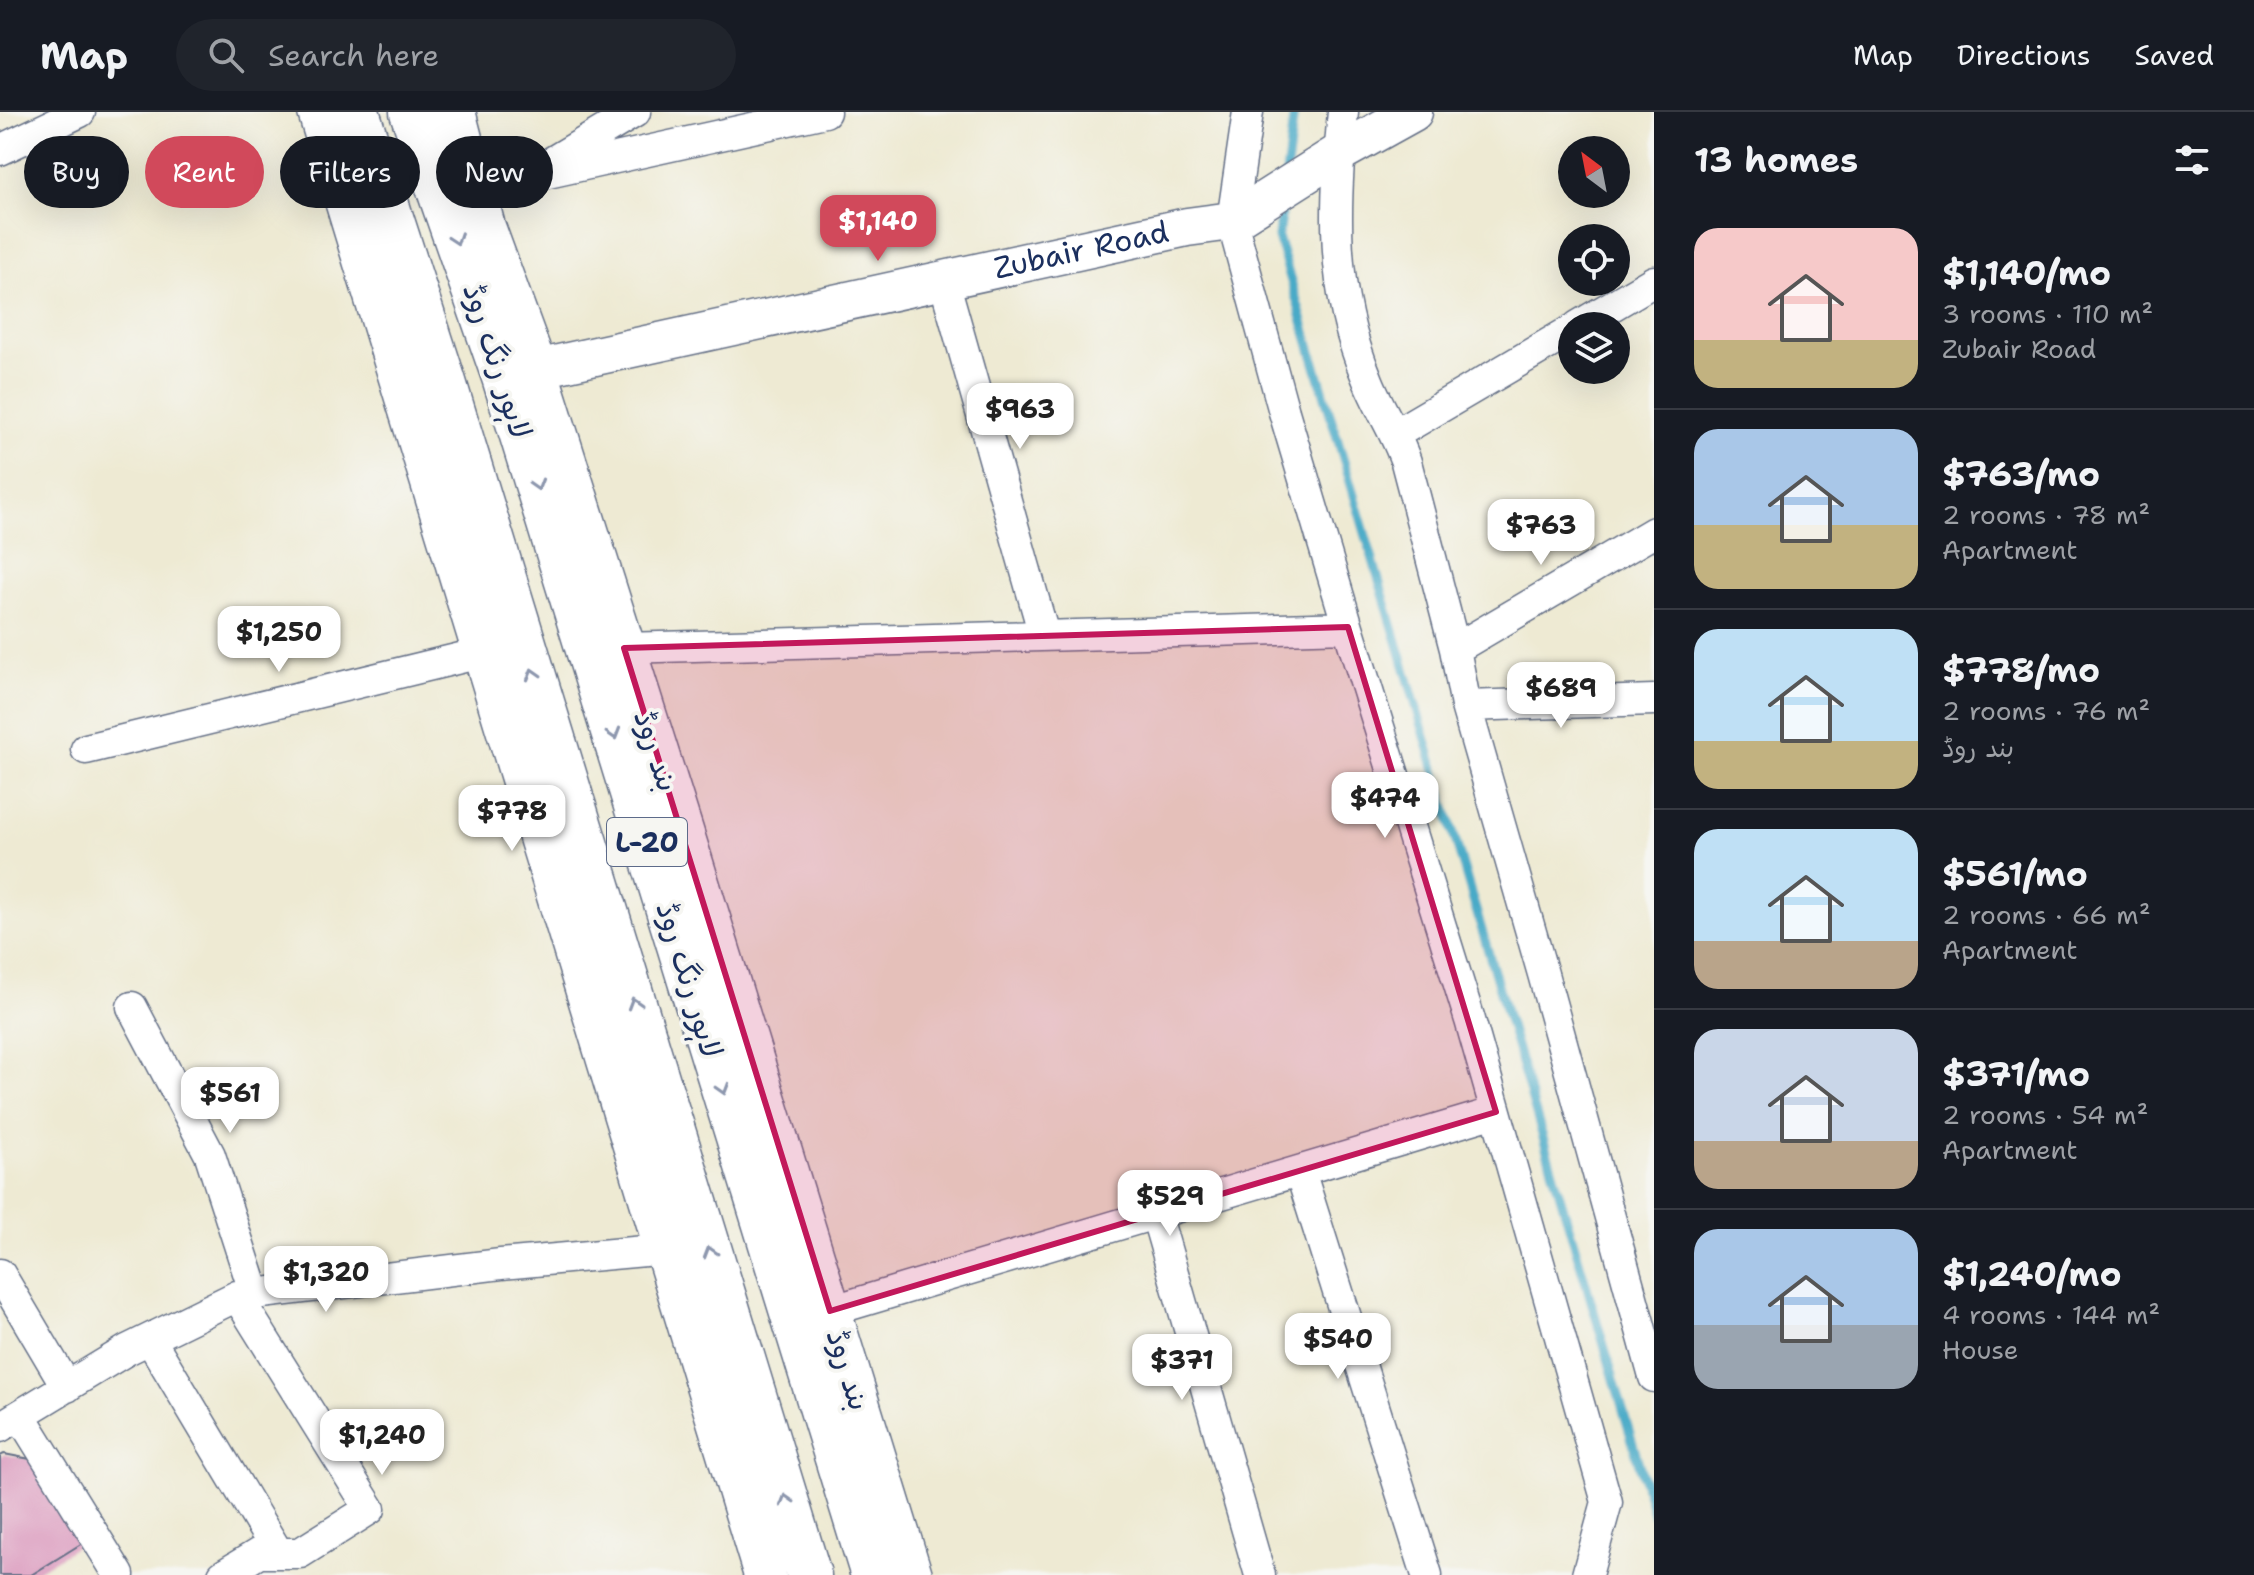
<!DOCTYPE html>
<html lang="en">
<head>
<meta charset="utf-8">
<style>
	body { margin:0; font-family:"Shantell Sans","Playpen Sans Arabic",sans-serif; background:#20242c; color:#f1f3f6; height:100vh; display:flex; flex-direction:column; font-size:30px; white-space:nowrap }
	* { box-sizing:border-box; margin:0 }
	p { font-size:26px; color:#9ea1a6 }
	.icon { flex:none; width:44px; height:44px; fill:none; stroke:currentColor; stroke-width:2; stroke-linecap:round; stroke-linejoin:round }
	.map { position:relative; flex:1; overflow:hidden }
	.drawer { display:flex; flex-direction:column; background:#171b24; width:600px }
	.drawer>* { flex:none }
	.top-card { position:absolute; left:24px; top:24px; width:760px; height:72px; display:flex; gap:16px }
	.needle { width:52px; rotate:328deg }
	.buttons { position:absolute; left:1558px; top:24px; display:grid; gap:16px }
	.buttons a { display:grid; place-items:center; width:72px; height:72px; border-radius:50%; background:#171b24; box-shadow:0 8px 32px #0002; font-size:40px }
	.price { position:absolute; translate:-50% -68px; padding:0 18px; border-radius:16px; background:#fff; color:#222; font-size:26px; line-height:52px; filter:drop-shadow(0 2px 4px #0008) }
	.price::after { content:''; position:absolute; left:50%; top:48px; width:24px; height:18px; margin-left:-12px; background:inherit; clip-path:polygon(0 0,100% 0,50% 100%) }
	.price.on { background:#d1495b; color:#fff }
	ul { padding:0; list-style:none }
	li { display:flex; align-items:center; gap:24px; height:200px; padding:0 40px }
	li+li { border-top:2px solid #363941 }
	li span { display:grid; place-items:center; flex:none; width:224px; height:160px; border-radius:24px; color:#555 }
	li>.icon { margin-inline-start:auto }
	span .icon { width:96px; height:96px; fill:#fffc; stroke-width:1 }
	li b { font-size:34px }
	h2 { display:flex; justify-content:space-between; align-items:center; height:96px; padding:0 40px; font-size:34px }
	.chip { padding:0 28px; border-radius:36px; background:#171b24; box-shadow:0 8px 32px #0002; font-size:28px; line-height:72px }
	.chip.on { background:#d1495b; color:#fff }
	header { display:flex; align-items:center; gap:48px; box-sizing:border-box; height:112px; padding:0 40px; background:#171b24; border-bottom:2px solid #363941 }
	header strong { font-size:38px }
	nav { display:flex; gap:44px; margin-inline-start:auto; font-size:28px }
	.search { width:560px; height:72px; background:#20242c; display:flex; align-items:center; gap:20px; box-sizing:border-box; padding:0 28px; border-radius:44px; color:#9ea1a6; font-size:30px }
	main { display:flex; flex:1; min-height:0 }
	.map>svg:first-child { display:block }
</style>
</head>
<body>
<header>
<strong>Map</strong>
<div class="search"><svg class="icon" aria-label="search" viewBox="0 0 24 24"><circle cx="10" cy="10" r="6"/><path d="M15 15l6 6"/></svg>Search here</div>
<nav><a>Map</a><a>Directions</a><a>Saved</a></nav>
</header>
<main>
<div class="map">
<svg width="1654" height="1463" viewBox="0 0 1654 1463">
	<rect width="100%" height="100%" fill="#f6f6f2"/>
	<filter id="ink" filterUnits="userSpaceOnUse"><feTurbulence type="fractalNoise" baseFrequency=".0125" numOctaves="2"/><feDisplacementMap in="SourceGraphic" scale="16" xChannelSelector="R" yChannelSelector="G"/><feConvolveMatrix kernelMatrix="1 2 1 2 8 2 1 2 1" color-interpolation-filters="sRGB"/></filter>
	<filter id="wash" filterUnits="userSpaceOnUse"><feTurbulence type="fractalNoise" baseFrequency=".006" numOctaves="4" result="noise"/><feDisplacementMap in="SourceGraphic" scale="32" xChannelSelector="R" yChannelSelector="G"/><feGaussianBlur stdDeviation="1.8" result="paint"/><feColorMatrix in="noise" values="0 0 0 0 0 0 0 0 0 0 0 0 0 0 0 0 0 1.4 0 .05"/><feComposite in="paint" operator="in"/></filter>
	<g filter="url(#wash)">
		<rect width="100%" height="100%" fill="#eeead3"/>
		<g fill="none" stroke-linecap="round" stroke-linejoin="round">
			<path stroke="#48aac7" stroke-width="9" d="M1286,63L1294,0
				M1283,89L1278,125L1654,1403"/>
		</g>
		<g id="blocks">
			<path fill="#d993ba" d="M4,1342L35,1348L84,1430L31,1463H0V1344Z"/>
		</g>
	</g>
	<g filter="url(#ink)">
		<use href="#blocks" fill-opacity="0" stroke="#657087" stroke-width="2"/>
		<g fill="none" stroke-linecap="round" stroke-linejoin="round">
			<defs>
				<path id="minor" d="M1248,0L1232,109L1284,300L1348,515L1470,908L1607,1390L1587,1463
					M1343,0C1334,93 1330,178 1367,266C1378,295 1396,320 1406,350L1455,537L1466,594L1543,862L1654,1265
					M0,38L80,0
					M525,66L825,0
					M476,82L525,66L635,0
					M944,169L1044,523
					M1578,214L1654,169
					M1395,322L1572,218
					M624,536L1348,515
					M1455,537L1654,420
					M1466,594L1654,588
					M86,637L485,540
					M132,895L210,1043L255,1182
					M1300,1059L1427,1463
					M1156,1102L1260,1463
					M0,1162L67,1275
					M830,1199L1496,1000
					M150,1227L278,1441
					M20,1303L119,1463
					M0,1315L127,1238L237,1184L501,1152L667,1137
					M223,1463L259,1441H300L370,1397L237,1184"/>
				<g id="tertiary">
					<path id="s1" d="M536,257L1187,115L1232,109L1339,41L1413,0"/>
				</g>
				<path id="secondary" d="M319,0L765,1463
					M454,0L484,115L536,257L682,719L911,1463"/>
				<path id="motorway" d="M357,0L443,267L809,1463
					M412,0L504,265L873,1463"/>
			</defs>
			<use href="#minor" stroke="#657087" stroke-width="33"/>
			<use href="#tertiary" stroke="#657087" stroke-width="41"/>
			<use href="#secondary" stroke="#657087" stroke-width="45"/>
			<use href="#motorway" stroke="#657087" stroke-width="47"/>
			<use href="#minor" stroke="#fff" stroke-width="30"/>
			<use href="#tertiary" stroke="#fff" stroke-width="38"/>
			<use href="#secondary" stroke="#fff" stroke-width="42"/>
			<use href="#motorway" stroke="#fff" stroke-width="44"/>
		</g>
		<defs><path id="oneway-chevron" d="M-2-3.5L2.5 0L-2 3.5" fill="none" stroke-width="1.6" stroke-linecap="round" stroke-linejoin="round" transform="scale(2)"/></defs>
		<g stroke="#8d97ae">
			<use href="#oneway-chevron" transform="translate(456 127) rotate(71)"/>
			<use href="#oneway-chevron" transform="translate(537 373) rotate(73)"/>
			<use href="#oneway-chevron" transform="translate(533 562) rotate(-107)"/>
			<use href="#oneway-chevron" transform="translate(614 622) rotate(73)"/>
			<use href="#oneway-chevron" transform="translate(634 891) rotate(-107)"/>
			<use href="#oneway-chevron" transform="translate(723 977) rotate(73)"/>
			<use href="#oneway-chevron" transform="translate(710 1140) rotate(-107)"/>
			<use href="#oneway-chevron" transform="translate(786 1388) rotate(-107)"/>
		</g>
	</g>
	<path fill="#c2185b" fill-opacity="0.2" stroke="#c2185b" stroke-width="6" stroke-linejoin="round" d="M1348,515L1496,1000L830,1199L624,536Z"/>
	<g text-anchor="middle" stroke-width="8" stroke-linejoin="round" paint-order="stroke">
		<rect fill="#f6f6f2" stroke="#5d6b8a" stroke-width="2" x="607" y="706" width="80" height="48" rx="6"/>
		<g font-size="28" font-weight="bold" fill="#1b2f5e">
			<text x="647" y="740">L-20</text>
		</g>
		<g font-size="30" fill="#1b2f5e" stroke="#f6f6f2">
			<text dy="10" stroke="none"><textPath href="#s1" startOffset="558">Zubair Road</textPath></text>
			<text transform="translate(497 249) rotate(72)" y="10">لاہور رنگ روڈ</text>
			<text transform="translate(656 639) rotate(72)" y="10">بند روڈ</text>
			<text transform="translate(689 868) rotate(73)" y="10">لاہور رنگ روڈ</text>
			<text transform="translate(848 1258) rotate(73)" y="10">بند روڈ</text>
		</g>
	</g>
</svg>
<div class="buttons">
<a><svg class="needle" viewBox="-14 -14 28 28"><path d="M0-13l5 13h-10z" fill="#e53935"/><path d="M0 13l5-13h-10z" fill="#9ea1a6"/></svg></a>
<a><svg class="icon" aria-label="locate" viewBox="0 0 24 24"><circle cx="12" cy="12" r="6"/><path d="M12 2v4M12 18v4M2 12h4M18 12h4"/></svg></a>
<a><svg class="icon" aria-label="layers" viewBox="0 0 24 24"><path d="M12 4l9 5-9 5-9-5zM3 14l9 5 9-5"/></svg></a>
</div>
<b class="price on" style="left:878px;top:151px">$1,140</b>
<b class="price" style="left:1020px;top:339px">$963</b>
<b class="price" style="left:1541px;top:455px">$763</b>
<b class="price" style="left:279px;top:562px">$1,250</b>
<b class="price" style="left:1561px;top:618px">$689</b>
<b class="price" style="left:1385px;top:728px">$474</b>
<b class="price" style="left:512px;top:741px">$778</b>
<b class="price" style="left:230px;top:1023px">$561</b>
<b class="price" style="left:1170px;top:1126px">$529</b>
<b class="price" style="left:326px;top:1202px">$1,320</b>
<b class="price" style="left:1338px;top:1269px">$540</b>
<b class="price" style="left:1182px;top:1290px">$371</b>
<b class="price" style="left:382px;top:1365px">$1,240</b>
<div class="top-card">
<a class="chip">Buy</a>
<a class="chip on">Rent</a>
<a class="chip">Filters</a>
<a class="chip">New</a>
</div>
</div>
<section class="drawer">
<h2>13 homes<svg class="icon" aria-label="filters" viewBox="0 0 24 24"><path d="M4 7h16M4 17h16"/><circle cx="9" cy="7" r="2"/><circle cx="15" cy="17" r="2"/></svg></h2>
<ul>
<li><span style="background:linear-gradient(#f6c9c9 70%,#c2b280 0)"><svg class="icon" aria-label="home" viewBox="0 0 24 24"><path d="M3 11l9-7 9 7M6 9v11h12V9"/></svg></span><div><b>$1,140/mo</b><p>3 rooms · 110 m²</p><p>Zubair Road</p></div></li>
<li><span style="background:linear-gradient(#a9c7e8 60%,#c2b280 0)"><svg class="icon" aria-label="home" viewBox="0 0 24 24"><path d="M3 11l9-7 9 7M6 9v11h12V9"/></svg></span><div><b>$763/mo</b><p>2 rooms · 78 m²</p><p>Apartment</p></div></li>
<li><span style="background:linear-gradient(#bfe0f5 70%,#c2b280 0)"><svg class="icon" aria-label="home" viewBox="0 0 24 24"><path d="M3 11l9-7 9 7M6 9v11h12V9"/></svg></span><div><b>$778/mo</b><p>2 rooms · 76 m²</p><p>بند روڈ</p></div></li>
<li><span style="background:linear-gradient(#bfe0f5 70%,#b9a48a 0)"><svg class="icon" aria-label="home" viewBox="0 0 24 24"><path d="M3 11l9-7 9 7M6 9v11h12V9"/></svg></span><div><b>$561/mo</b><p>2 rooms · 66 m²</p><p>Apartment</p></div></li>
<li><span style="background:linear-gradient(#c9d6e8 70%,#b9a48a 0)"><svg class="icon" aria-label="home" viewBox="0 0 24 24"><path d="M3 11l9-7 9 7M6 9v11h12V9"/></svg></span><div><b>$371/mo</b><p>2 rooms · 54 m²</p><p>Apartment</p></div></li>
<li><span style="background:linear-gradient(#a9c7e8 60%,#9aa5b1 0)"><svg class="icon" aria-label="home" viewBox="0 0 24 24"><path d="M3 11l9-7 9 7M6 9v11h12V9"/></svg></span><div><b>$1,240/mo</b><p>4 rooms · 144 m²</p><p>House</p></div></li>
</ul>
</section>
</main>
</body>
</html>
